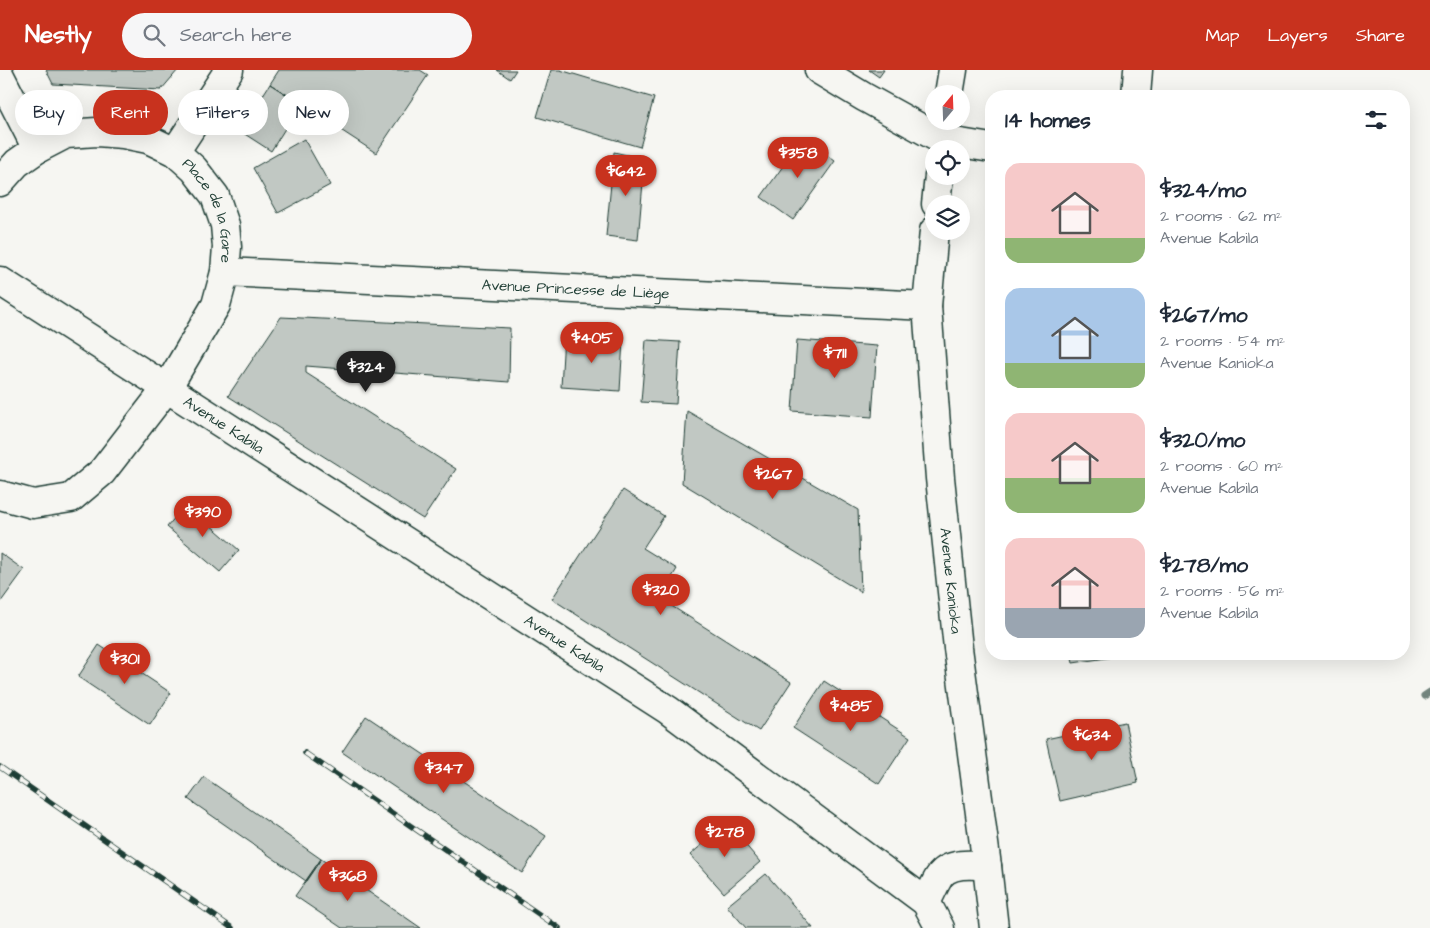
<!DOCTYPE html>
<html lang="en">
<head>
<meta charset="utf-8">
<style>
	body { margin:0; font-family:"Architects Daughter",sans-serif; background:#f6f6f7; color:#1f2937; height:100vh; display:flex; flex-direction:column; font-size:19px; white-space:nowrap }
	* { box-sizing:border-box; margin:0 }
	p { font-size:16px; color:#747a83 }
	.icon { flex:none; width:28px; height:28px; fill:none; stroke:currentColor; stroke-width:2; stroke-linecap:round; stroke-linejoin:round }
	.map { position:relative; flex:1; overflow:hidden }
	.details { position:absolute; left:985px; top:20px; width:425px; height:570px; display:flex; flex-direction:column; background:#fff; border-radius:20px; box-shadow:0 5px 20px #0002 }
	.details>* { flex:none }
	.top-card { position:absolute; left:15px; top:20px; width:475px; height:45px; display:flex; gap:10px }
	.needle { width:32px; rotate:19deg }
	.buttons { position:absolute; left:925px; top:15px; display:grid; gap:10px }
	.buttons a { display:grid; place-items:center; width:45px; height:45px; border-radius:50%; background:#fff; box-shadow:0 5px 20px #0002; font-size:25px }
	.price { position:absolute; translate:-50% -42px; padding:0 11px; border-radius:18px; background:#c8321e; color:#fff; font-size:16px; line-height:32px; filter:drop-shadow(0 1px 2px #0008) }
	.price::after { content:''; position:absolute; left:50%; top:30px; width:15px; height:11px; margin-left:-8px; background:inherit; clip-path:polygon(0 0,100% 0,50% 100%) }
	.price.selected { background:#222; color:#fff }
	ul { padding:0; list-style:none }
	li { display:flex; align-items:center; gap:15px; height:125px; padding:0 20px }
	li span { display:grid; place-items:center; flex:none; width:140px; height:100px; border-radius:15px; color:#555 }
	li>.icon { margin-inline-start:auto }
	span .icon { width:60px; height:60px; fill:#fffc; stroke-width:1 }
	li b { font-size:21px }
	h2 { display:flex; justify-content:space-between; align-items:center; height:60px; padding:0 20px; font-size:21px }
	.pill { padding:0 18px; border-radius:22px; background:#fff; box-shadow:0 5px 20px #0002; font-size:18px; line-height:45px }
	.pill.selected { background:#c8321e; color:#fff }
	header { display:flex; align-items:center; gap:30px; box-sizing:border-box; height:70px; padding:0 25px; background:#c8321e; color:#fff }
	header strong { font-size:24px }
	nav { display:flex; gap:28px; margin-inline-start:auto; font-size:18px }
	.search { width:350px; height:45px; background:#f6f6f7; display:flex; align-items:center; gap:12px; box-sizing:border-box; padding:0 18px; border-radius:28px; color:#747a83; font-size:19px }
	.map>svg:first-child { display:block }
</style>
</head>
<body>
<header>
<strong>Nestly</strong>
<div class="search"><svg class="icon" aria-label="search" viewBox="0 0 24 24"><circle cx="10" cy="10" r="6"/><path d="M15 15l6 6"/></svg>Search here</div>
<nav><a>Map</a><a>Layers</a><a>Share</a></nav>
</header>
<div class="map">
<svg width="1430" height="858" viewBox="0 0 1430 858">
	<rect width="100%" height="100%" fill="#f6f6f2"/>
	<filter id="ink" filterUnits="userSpaceOnUse"><feTurbulence type="fractalNoise" baseFrequency=".02" numOctaves="2"/><feDisplacementMap in="SourceGraphic" scale="10" xChannelSelector="R" yChannelSelector="G"/><feConvolveMatrix kernelMatrix="1 2 1 2 8 2 1 2 1" color-interpolation-filters="sRGB"/></filter>
	<g filter="url(#ink)">
		<g fill="none" stroke-linecap="round" stroke-linejoin="round">
			<path stroke="#72847d" stroke-width="7" d="M1424,626L1430,622"/>
		</g>
		<path fill="#c1c8c3" stroke="#1f3d34" d="M46,0H178L161,20L53,14Z
			M279,0H420L428,5L376,83L270,14Z
			M497,0H516L510,9Z
			M551,0H560L654,28L640,77L537,47Z
			M869,0H884L879,7Z
			M270,14L301,33L271,81L240,61Z
			M803,68L835,91L793,150L761,127Z
			M304,69L330,115L278,143L253,98Z
			M614,82L645,89L638,170L606,166Z
			M281,247L510,258L509,312L306,296V303L456,399L423,449L228,326Z
			M564,266L623,270L620,321L561,317Z
			M646,270L680,272L676,334L641,332Z
			M797,270L877,276L872,347L792,341Z
			M687,341L858,440L861,522L682,413Z
			M623,420L664,446L643,478L677,499L659,528L791,612L759,661L552,529Z
			M186,434L239,480L220,502L167,457Z
			M0,483L24,500L0,533Z
			M99,575L171,623L150,655L78,607Z
			M1071,584H1133L1073,593Z
			M824,611L910,667L879,714L793,658Z
			M366,646L546,766L522,803L342,682Z
			M1125,652L1138,713L1060,731L1046,669Z
			M204,707L321,789L306,811L188,729Z
			M727,753L760,792L724,823L690,785Z
			M321,789L421,858H342L295,826Z
			M766,804L813,858H746L727,836Z"/>
		<g fill="none" stroke-linecap="round" stroke-linejoin="round">
			<defs>
				<g id="minor">
					<path d="M819,0L864,27L942,70L991,78"/>
					<path d="M0,6L37,79"/>
					<path d="M949,24L953,0"/>
					<path d="M1136,26L1138,0"/>
					<path d="M175,82L229,0"/>
					<path id="s1" d="M0,112L17,93L37,79L66,64L97,62L123,64L148,69L175,82L194,99L215,126L225,155L227,177L225,202L216,235L167,318L102,402L71,428L33,434L0,425"/>
					<path d="M936,134L939,106"/>
					<path id="s2" d="M934,161L927,236L940,408L958,578L987,796L994,858"/>
					<path id="s3" d="M225,202L927,236"/>
				</g>
				<g id="highway">
					<path id="s4" d="M0,211L668,640L926,832L940,858"/>
					<path d="M926,832C931,824 934,815 939,807C949,792 971,794 987,796"/>
				</g>
			</defs>
			<use href="#minor" stroke="#1f3d34" stroke-width="31"/>
			<use href="#highway" stroke="#1f3d34" stroke-width="31"/>
			<use href="#minor" stroke="#f6f6f2" stroke-width="28"/>
			<use href="#highway" stroke="#f6f6f2" stroke-width="28"/>
			<defs>
				<path id="rail" d="M305,683L559,858
					M0,697L232,858"/>
			</defs>
			<use href="#rail" stroke="#1f3d34" stroke-width="5.5"/>
			<use href="#rail" stroke="#f6f6f2" stroke-width="4" stroke-dasharray="11" stroke-linecap="butt"/>
		</g>
	</g>
	<g text-anchor="middle" stroke-width="4" stroke-linejoin="round" paint-order="stroke">
		<g font-size="15" fill="#1f3d34" stroke="#f6f6f2">
			<text dy="5" stroke="none"><textPath href="#s1" startOffset="266">Place de la Gare</textPath></text>
			<text dy="5" stroke="none"><textPath href="#s3" startOffset="351">Avenue Princesse de Liège</textPath></text>
			<text dy="5" stroke="none"><textPath href="#s4" startOffset="266">Avenue Kabila</textPath></text>
			<text dy="5" stroke="none"><textPath href="#s2" startOffset="351">Avenue Kanioka</textPath></text>
			<text dy="5" stroke="none"><textPath href="#s4" startOffset="671">Avenue Kabila</textPath></text>
		</g>
	</g>
</svg>
<div class="buttons">
<a><svg class="needle" viewBox="-14 -14 28 28"><path d="M0-13l5 13h-10z" fill="#e53935"/><path d="M0 13l5-13h-10z" fill="#747a83"/></svg></a>
<a><svg class="icon" aria-label="locate" viewBox="0 0 24 24"><circle cx="12" cy="12" r="6"/><path d="M12 2v4M12 18v4M2 12h4M18 12h4"/></svg></a>
<a><svg class="icon" aria-label="layers" viewBox="0 0 24 24"><path d="M12 4l9 5-9 5-9-5zM3 14l9 5 9-5"/></svg></a>
</div>
<b class="price" style="left:798px;top:109px">$358</b>
<b class="price" style="left:626px;top:127px">$642</b>
<b class="price" style="left:592px;top:294px">$405</b>
<b class="price" style="left:835px;top:309px">$711</b>
<b class="price selected" style="left:366px;top:323px">$324</b>
<b class="price" style="left:773px;top:430px">$267</b>
<b class="price" style="left:203px;top:468px">$390</b>
<b class="price" style="left:661px;top:546px">$320</b>
<b class="price" style="left:125px;top:615px">$301</b>
<b class="price" style="left:851px;top:662px">$485</b>
<b class="price" style="left:1092px;top:691px">$634</b>
<b class="price" style="left:444px;top:724px">$347</b>
<b class="price" style="left:725px;top:788px">$278</b>
<b class="price" style="left:348px;top:832px">$368</b>
<div class="top-card">
<a class="pill">Buy</a>
<a class="pill selected">Rent</a>
<a class="pill">Filters</a>
<a class="pill">New</a>
</div>
<section class="details">
<h2>14 homes<svg class="icon" aria-label="filters" viewBox="0 0 24 24"><path d="M4 7h16M4 17h16"/><circle cx="9" cy="7" r="2"/><circle cx="15" cy="17" r="2"/></svg></h2>
<ul>
<li><span style="background:linear-gradient(#f6c9c9 75%,#8fb573 0)"><svg class="icon" aria-label="home" viewBox="0 0 24 24"><path d="M3 11l9-7 9 7M6 9v11h12V9"/></svg></span><div><b>$324/mo</b><p>2 rooms · 62 m²</p><p>Avenue Kabila</p></div></li>
<li><span style="background:linear-gradient(#a9c7e8 75%,#8fb573 0)"><svg class="icon" aria-label="home" viewBox="0 0 24 24"><path d="M3 11l9-7 9 7M6 9v11h12V9"/></svg></span><div><b>$267/mo</b><p>2 rooms · 54 m²</p><p>Avenue Kanioka</p></div></li>
<li><span style="background:linear-gradient(#f6c9c9 65%,#8fb573 0)"><svg class="icon" aria-label="home" viewBox="0 0 24 24"><path d="M3 11l9-7 9 7M6 9v11h12V9"/></svg></span><div><b>$320/mo</b><p>2 rooms · 60 m²</p><p>Avenue Kabila</p></div></li>
<li><span style="background:linear-gradient(#f6c9c9 70%,#9aa5b1 0)"><svg class="icon" aria-label="home" viewBox="0 0 24 24"><path d="M3 11l9-7 9 7M6 9v11h12V9"/></svg></span><div><b>$278/mo</b><p>2 rooms · 56 m²</p><p>Avenue Kabila</p></div></li>
</ul>
</section>
</div>
</body>
</html>
